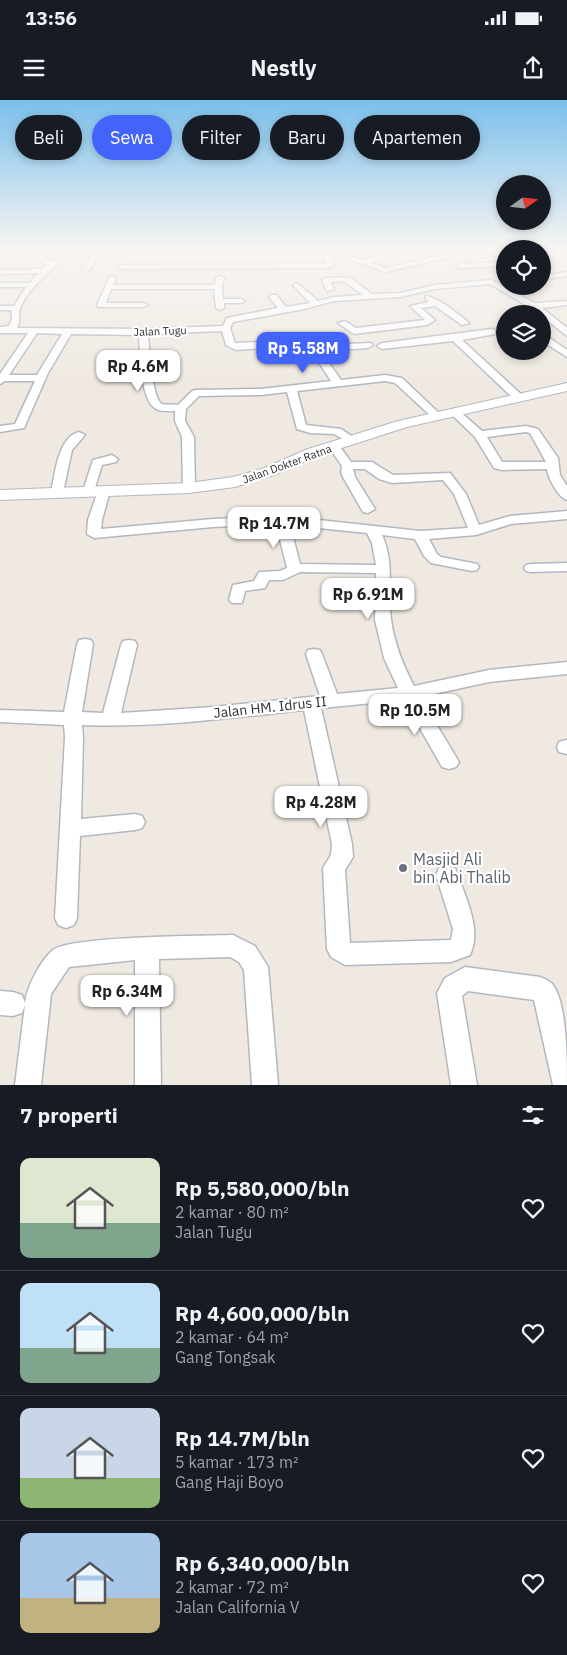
<!DOCTYPE html>
<html lang="id">
<head>
<meta charset="utf-8">
<style>
	body { margin:0; font-family:"IBM Plex Sans",sans-serif; background:#20242c; color:#f1f3f6; height:100vh; display:flex; flex-direction:column; font-size:19px; white-space:nowrap }
	* { box-sizing:border-box; margin:0 }
	p { font-size:16px; color:#9ea1a6 }
	.icon { flex:none; width:28px; height:28px; fill:none; stroke:currentColor; stroke-width:2; stroke-linecap:round; stroke-linejoin:round }
	.map { position:relative; height:985px; overflow:hidden }
	.side { display:flex; flex-direction:column; background:#171b24; flex:1 }
	.side>* { flex:none }
	.top-card { position:absolute; left:15px; top:15px; width:538px; height:45px; display:flex; gap:10px }
	.needle { width:32px; rotate:75deg }
	.controls { position:absolute; left:496px; top:75px; display:grid; gap:10px }
	.controls a { display:grid; place-items:center; width:55px; height:55px; border-radius:50%; background:#171b24; box-shadow:0 2px 8px #0003; font-size:25px }
	.price { position:absolute; translate:-50% -42px; padding:0 11px; border-radius:10px; background:#fff; color:#222; font-size:16px; line-height:32px; filter:drop-shadow(0 1px 2px #0008) }
	.price::after { content:''; position:absolute; left:50%; top:30px; width:15px; height:11px; margin-left:-8px; background:inherit; clip-path:polygon(0 0,100% 0,50% 100%) }
	.price.current { background:#4264fb; color:#fff }
	ul { padding:0; list-style:none }
	li { display:flex; align-items:center; gap:15px; height:125px; padding:0 20px }
	li+li { border-top:1px solid #363941 }
	li span { display:grid; place-items:center; flex:none; width:140px; height:100px; border-radius:10px; color:#555 }
	li>.icon { margin-inline-start:auto }
	span .icon { width:60px; height:60px; fill:#fffc; stroke-width:1 }
	li b { font-size:21px }
	h2 { display:flex; justify-content:space-between; align-items:center; height:60px; padding:0 20px; font-size:21px }
	.tag { padding:0 18px; border-radius:22px; background:#171b24; box-shadow:0 2px 8px #0003; font-size:18px; line-height:45px }
	.tag.current { background:#4264fb; color:#fff }
	.status { display:flex; justify-content:space-between; align-items:center; height:35px; padding:0 25px; background:#171b24; direction:ltr }
	.status svg { height:14px; fill:currentColor }
	header { display:flex; justify-content:space-between; align-items:center; height:65px; padding:0 20px; background:#171b24; font-size:22px; font-weight:800 }
	.map>svg:first-child { display:block }
</style>
</head>
<body>
<div class="status"><b>13:56</b><svg viewBox="0 0 49 12"><path d="M0 12V9h3v3zM5 12V6h3v6zM10 12V3h3v9zM15 12V0h3v12zM26 1h20v11H26zM47 4h2v5h-2z"/></svg></div>
<header><svg class="icon" aria-label="menu" viewBox="0 0 24 24"><path d="M4 6h16M4 12h16M4 18h16"/></svg>Nestly<svg class="icon" aria-label="share" viewBox="0 0 24 24"><path d="M12 15V3M7 8l5-5 5 5M5 13v7h14v-7"/></svg></header>
<div class="map">
<svg width="567" height="985" viewBox="0 0 567 985">
	<rect width="100%" height="100%" fill="#efe9e1"/>
	<g fill="none" stroke-linecap="round" stroke-linejoin="round">
		<defs>
			<path id="street" d="M46,147H314L311,149L101,150L90,170L86,172L82,170L94,150H50L45,157L51,161L55,160L59,162C47,174 25,193 20,209C18,216 21,221 17,228L143,229L223,226L227,218L278,208L269,197L270,195H276L286,207L310,203L293,185L297,183L318,201L334,197L363,195L344,181L331,182L334,189L327,191L322,180L326,178L349,177L372,194L400,193L435,185L491,180L535,203L567,201V205L542,208L567,228V236L542,216V214L510,213V209L531,208L490,184L435,189L400,197L334,201L304,209L233,222L230,228L235,243L265,242L281,251L311,252L324,245L371,243L373,245L368,248L326,251L322,253L341,280L385,275L402,278L442,316L437,319L433,318L395,283L385,281L297,291L306,325L341,329L356,339L358,341L352,344L334,334L310,333L297,329L287,292L261,295L199,296L186,309L185,321L194,337L195,388L189,392L183,388L182,337L175,321V311C170,311 161,312 156,309C140,300 140,252 139,235L71,234L48,273L24,328L0,332V326L15,324L35,281H5L0,284V274L28,233H0V227L9,226L12,219L11,210H0V206H14L26,187H0V183H30L38,173L0,174V170L42,169L46,165L37,157ZM222,231L226,245L236,250L263,248L279,257L316,258L331,281L261,289L196,290L192,291L178,305C174,304 166,305 162,304C152,299 149,246 148,234ZM37,233L62,234L37,275H9Z
				M315,147C324,147 331,151 339,152C350,153 364,147 376,147L347,155L362,160L422,147H433L370,162L385,168L482,147L489,148L385,172Z
				M539,147H566L563,149L542,151V149H534Z
				M40,148L41,149L38,151L0,153V149Z
				M327,154L331,156L334,165L327,168L121,169L117,167L121,165L326,164L323,156Z
				M505,162V166L460,168L456,166L460,164Z
				M567,172V176L542,180V176Z
				M110,176L117,178L113,185H215L216,178L220,176L224,178L222,187L223,199H241L245,201L241,203H224V208L220,210L216,208L214,189H111L106,203H144L148,205L144,207H98L97,205Z
				M426,196C435,196 462,216 469,223L462,225L435,206L421,208L435,220L427,225L354,234L338,223L345,221L356,228L425,220L410,206L429,202L425,198Z
				M492,229L495,230V234L462,240L523,296L524,298L523,300H515L453,241L382,249L377,246L382,243Z
				M542,233L567,250V257L542,241Z
				M454,309L458,310L482,331L526,326L538,329L558,358L560,375L567,386V400C558,397 548,378 547,369L502,370L494,368L475,337L449,312ZM526,332L530,333L546,362H502L487,337Z
				M79,332L85,335L72,350L63,392L61,395H53L51,392C55,374 58,337 79,332Z
				M334,343L338,344L351,362H372L393,375L450,373L466,394L479,425L510,416L567,411V419L511,424L476,435L429,439L437,454L441,457L477,464L479,467L477,470L472,471L431,463L424,456L415,439L382,435C395,463 387,490 391,519C394,543 403,565 414,586L489,570L567,562V574L489,582L420,597L459,662L456,667L449,669L442,667L404,600L321,608L352,744L353,757L345,770L350,843L451,840L453,829L436,775L439,768L447,766L455,768L458,775C466,800 482,829 470,855L451,862L345,865L331,857L327,849L323,768L331,755L332,744L304,610C230,618 156,628 82,625L83,637L81,719L135,714L142,716L145,722L142,728L135,730L80,736L77,818L74,825L66,828L58,825L55,818L65,637L64,625L0,622V610L64,612L77,544L79,540L85,539L91,540L93,544L82,612L103,613L121,545L123,541L129,540L135,541L137,545L121,613L213,607L320,596L306,554L308,550L314,549L320,550L322,554L337,594L398,588L384,558L375,520L376,473L300,472L283,480H269L265,488L245,491L242,503H232L229,500L233,485L254,481L259,472L280,471L287,468L276,424L213,427L94,438L87,434L88,420L98,391L104,387L110,391L102,420L101,429L213,419L282,416L420,431L468,428L454,394L443,380L392,383L379,379L365,369H353L355,377L375,409L368,413L363,412L343,377L341,372L342,366L328,346ZM290,425L367,433L372,443L376,465L300,464Z
				M112,355L118,359L116,362L102,365L93,394H85L83,391L93,360Z
				M567,463V471L531,472L526,471L524,468L526,465L531,464Z
				M566,640H567V654L559,652L557,647L559,642Z
				M233,835L255,846L268,867L278,985H252L244,870L239,862L230,857L159,859L161,985H135V860L69,867L51,894L41,985H15L25,905L22,913L13,916L0,915V891L13,892L22,895L25,903C27,887 40,861 53,850C69,836 205,836 233,835Z
				M465,867L540,877C545,879 550,881 553,885C567,904 567,961 567,985H553L534,900L468,891L462,896L477,985H451L437,893L445,878Z"/>
			<path id="secondary" d="M567,283V291L407,327L320,355L274,375L235,387L189,393L0,400V390L189,383L233,377L262,369L308,349L398,321Z"/>
		</defs>
		<use href="#street" stroke="#b4b7c1" stroke-width="3"/>
		<use href="#secondary" stroke="#b4b7c1" stroke-width="2"/>
		<use href="#street" fill="#fff" fill-rule="evenodd"/>
		<use href="#secondary" fill="#fff" fill-rule="evenodd"/>
	</g>
	<linearGradient id="sky" x2="0" y2="1"><stop stop-color="#7abfeb"/><stop offset="0.52" stop-color="#f8f5f2"/><stop offset="1" stop-color="#f8f5f2" stop-opacity="0"/></linearGradient>
	<rect width="567" height="285" fill="url(#sky)"/>
	<circle fill="#6b7280" stroke="#fff" stroke-width="2" cx="403" cy="768" r="5"/>
	<g text-anchor="middle" stroke-width="4.5" stroke-linejoin="round" paint-order="stroke">
		<g font-size="11" fill="#2e2e2e" stroke="#fff">
			<text transform="translate(160 231) rotate(-2)" y="4">Jalan Tugu</text>
			<text transform="translate(287 364) rotate(-20)" y="4">Jalan Dokter Ratna</text>
		</g>
		<g font-size="14" fill="#2e2e2e" stroke="#fff">
			<text transform="translate(270 607) rotate(-6)" y="5">Jalan HM. Idrus II</text>
		</g>
		<g font-size="16" fill="#5b616d" stroke="#fff" text-anchor="start">
			<text x="413" y="765">Masjid Ali<tspan x="413" dy="18">bin Abi Thalib</tspan></text>
		</g>
	</g>
</svg>
<div class="controls">
<a><svg class="needle" viewBox="-14 -14 28 28"><path d="M0-13l5 13h-10z" fill="#e53935"/><path d="M0 13l5-13h-10z" fill="#9ea1a6"/></svg></a>
<a><svg class="icon" aria-label="locate" viewBox="0 0 24 24"><circle cx="12" cy="12" r="6"/><path d="M12 2v4M12 18v4M2 12h4M18 12h4"/></svg></a>
<a><svg class="icon" aria-label="layers" viewBox="0 0 24 24"><path d="M12 4l9 5-9 5-9-5zM3 14l9 5 9-5"/></svg></a>
</div>
<b class="price current" style="left:303px;top:274px">Rp 5.58M</b>
<b class="price" style="left:138px;top:292px">Rp 4.6M</b>
<b class="price" style="left:274px;top:449px">Rp 14.7M</b>
<b class="price" style="left:368px;top:520px">Rp 6.91M</b>
<b class="price" style="left:415px;top:636px">Rp 10.5M</b>
<b class="price" style="left:321px;top:728px">Rp 4.28M</b>
<b class="price" style="left:127px;top:917px">Rp 6.34M</b>
<div class="top-card">
<a class="tag">Beli</a>
<a class="tag current">Sewa</a>
<a class="tag">Filter</a>
<a class="tag">Baru</a>
<a class="tag">Apartemen</a>
</div>
</div>
<section class="side">
<h2>7 properti<svg class="icon" aria-label="filters" viewBox="0 0 24 24"><path d="M4 7h16M4 17h16"/><circle cx="9" cy="7" r="2"/><circle cx="15" cy="17" r="2"/></svg></h2>
<ul>
<li><span style="background:linear-gradient(#dfe7d0 65%,#7fa58c 0)"><svg class="icon" aria-label="home" viewBox="0 0 24 24"><path d="M3 11l9-7 9 7M6 9v11h12V9"/></svg></span><div><b>Rp 5,580,000/bln</b><p>2 kamar · 80 m²</p><p>Jalan Tugu</p></div><svg class="icon" aria-label="heart" viewBox="0 0 24 24"><path d="M12 20l-8-8c-3-5 5-10 8-4 3-6 11-1 8 4z"/></svg></li>
<li><span style="background:linear-gradient(#bfe0f5 65%,#7fa58c 0)"><svg class="icon" aria-label="home" viewBox="0 0 24 24"><path d="M3 11l9-7 9 7M6 9v11h12V9"/></svg></span><div><b>Rp 4,600,000/bln</b><p>2 kamar · 64 m²</p><p>Gang Tongsak</p></div><svg class="icon" aria-label="heart" viewBox="0 0 24 24"><path d="M12 20l-8-8c-3-5 5-10 8-4 3-6 11-1 8 4z"/></svg></li>
<li><span style="background:linear-gradient(#c9d6e8 70%,#8fb573 0)"><svg class="icon" aria-label="home" viewBox="0 0 24 24"><path d="M3 11l9-7 9 7M6 9v11h12V9"/></svg></span><div><b>Rp 14.7M/bln</b><p>5 kamar · 173 m²</p><p>Gang Haji Boyo</p></div><svg class="icon" aria-label="heart" viewBox="0 0 24 24"><path d="M12 20l-8-8c-3-5 5-10 8-4 3-6 11-1 8 4z"/></svg></li>
<li><span style="background:linear-gradient(#a9c7e8 65%,#c2b280 0)"><svg class="icon" aria-label="home" viewBox="0 0 24 24"><path d="M3 11l9-7 9 7M6 9v11h12V9"/></svg></span><div><b>Rp 6,340,000/bln</b><p>2 kamar · 72 m²</p><p>Jalan California V</p></div><svg class="icon" aria-label="heart" viewBox="0 0 24 24"><path d="M12 20l-8-8c-3-5 5-10 8-4 3-6 11-1 8 4z"/></svg></li>
</ul>
</section>
</body>
</html>
